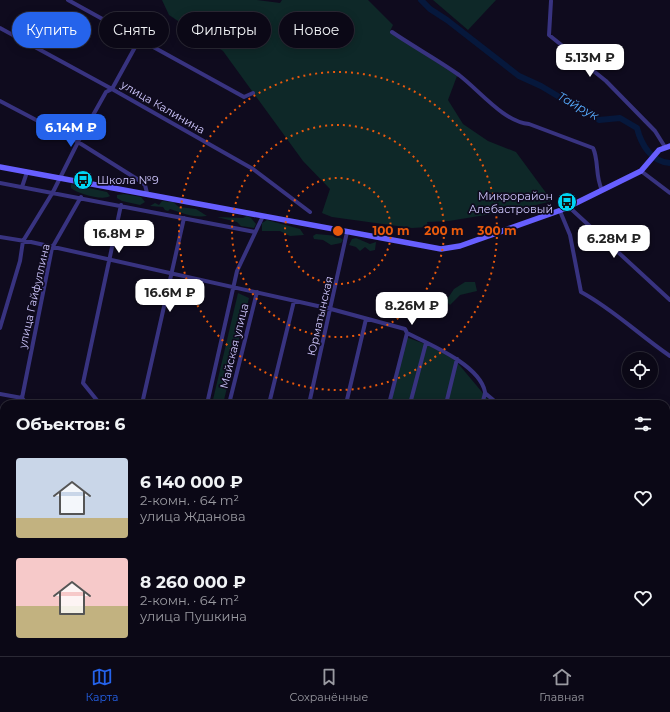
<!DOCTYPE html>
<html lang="ru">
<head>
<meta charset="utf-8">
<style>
	body { margin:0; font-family:Montserrat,sans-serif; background:#191623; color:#f1f3f6; height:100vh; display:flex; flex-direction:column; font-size:15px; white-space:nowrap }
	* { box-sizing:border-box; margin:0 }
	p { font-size:13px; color:#9a9aa1 }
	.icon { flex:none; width:22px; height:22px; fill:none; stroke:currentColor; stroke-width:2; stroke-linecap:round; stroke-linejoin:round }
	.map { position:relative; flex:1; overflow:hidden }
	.drawer { position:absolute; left:0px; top:400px; width:670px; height:256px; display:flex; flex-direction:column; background:#0b0816; border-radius:12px 12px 0 0; box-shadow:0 2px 10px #0003,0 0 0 1px #2b2935 }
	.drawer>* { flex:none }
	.banner { position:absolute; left:12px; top:12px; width:400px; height:36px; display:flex; gap:8px }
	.buttons { position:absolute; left:622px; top:352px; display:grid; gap:8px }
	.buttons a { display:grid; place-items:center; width:36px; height:36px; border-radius:50%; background:#0b0816; box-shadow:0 2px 10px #0003,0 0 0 1px #2b2935; font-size:20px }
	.price { position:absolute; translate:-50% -34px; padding:0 9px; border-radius:8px; background:#fff; color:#222; font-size:13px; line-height:26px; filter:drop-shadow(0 1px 2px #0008) }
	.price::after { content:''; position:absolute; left:50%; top:24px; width:12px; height:9px; margin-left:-6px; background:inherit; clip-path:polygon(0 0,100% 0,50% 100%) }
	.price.current { background:#2563eb; color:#fff }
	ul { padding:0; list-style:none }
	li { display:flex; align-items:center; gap:12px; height:100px; padding:0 16px }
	li span { display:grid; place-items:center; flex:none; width:112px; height:80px; border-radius:4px; color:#555 }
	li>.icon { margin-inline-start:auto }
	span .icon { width:48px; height:48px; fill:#fffc; stroke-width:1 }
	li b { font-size:17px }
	h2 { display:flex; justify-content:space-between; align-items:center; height:48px; padding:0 16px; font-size:17px }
	.pill { padding:0 14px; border-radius:18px; background:#0b0816; box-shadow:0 2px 10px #0003,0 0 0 1px #2b2935; font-size:14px; line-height:36px }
	.pill.current { background:#2563eb; color:#fff }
	.dock { display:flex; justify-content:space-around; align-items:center; height:56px; border-top:1px solid #2b2935; background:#0b0816; font-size:11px; color:#9a9aa1 }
	.dock a { display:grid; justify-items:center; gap:2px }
	.dock .current { color:#2563eb }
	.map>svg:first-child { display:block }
</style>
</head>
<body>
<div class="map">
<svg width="670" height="656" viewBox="0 0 670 656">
	<rect width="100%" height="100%" fill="#0f0b1e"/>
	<path fill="#0e2828" d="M162,0H257L280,3L282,0H368L393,25L390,31L457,76L448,100L463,124L488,141L516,152L552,201L528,207L504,206L503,212L449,221L427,222L428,227L412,228L332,217L322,213L330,189L303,161L223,51L169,15Z
		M433,0H496L468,30Z
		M71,184L107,192L110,196C103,201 78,194 71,188Z
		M124,194L141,197L145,202L140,205L122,201L117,198V195Z
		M162,201L173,202L179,207L196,209L207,216C193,218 182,213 170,209L168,211L165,210L163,207L150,206L155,203L159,205Z
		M247,216L251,218L256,224L254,228L241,226L237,222L217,217L243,218Z
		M267,220L300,229L304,235L290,236L280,231H262V223Z
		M316,234L338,236L343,240L341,243L331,245L323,240L314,239L313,236Z
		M356,238L370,244L376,242L375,250L370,251L365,247L360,251L356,247L349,245L352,239Z
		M465,282H475L477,291L460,295L450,305L446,301L454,289Z
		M238,293L249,298L223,404H212Z
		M406,337L433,347L456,361L492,404H389Z
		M670,469V656H324L325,652H666V472Z"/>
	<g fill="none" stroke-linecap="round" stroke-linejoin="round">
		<path stroke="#06183c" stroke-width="6" d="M421,0L430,9L447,20L519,76L541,86L566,101L584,108L599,120L620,118L637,128C641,144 651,162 670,163"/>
		<path stroke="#383380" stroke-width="4" d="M68,0L244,97L253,93
			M551,1L549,35L606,81L655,131L665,147
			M0,28L112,89L253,169L310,212
			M392,32C414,47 438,60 459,75C480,91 504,122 529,124L593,148C599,160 595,177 602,190
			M0,101L78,142L137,179L145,185L147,193
			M641,171L670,193
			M0,183L255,232
			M22,187L27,172
			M569,207L670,300
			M560,211L570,235L581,292C613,309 639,335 670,356
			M0,237L31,242L331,309L405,329L407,333L389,404
			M0,328L20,261L23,241L53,192L78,142L106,92L112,89L139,40
			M407,333C429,344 480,365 485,392C485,395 483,400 482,404
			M485,393L498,404
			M0,394L22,398
			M27,404L22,398L52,248L81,197
			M100,404L83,383L121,205
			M142,404L184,218
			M207,404L237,271L263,216
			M229,404L257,292
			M269,404L294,301
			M309,404L347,232
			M346,404L366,319
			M410,404L426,343
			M446,404L457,359
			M0,570L4,575
			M0,616L4,613
			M0,645L4,651
			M5,652L7,656
			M89,652L103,656
			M56,656L57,652
			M147,656L148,652
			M248,656L249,652
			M287,656V652
			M323,656L324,652
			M344,656L345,652
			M380,656L381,652
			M417,656L418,652
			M453,656L454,652"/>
		<path stroke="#675fff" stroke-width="5.5" d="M0,167L441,249L460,246L564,209L641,171L659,150L670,146"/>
	</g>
	<g fill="none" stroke="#e8590c" stroke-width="2" stroke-dasharray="2 4">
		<circle cx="338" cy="231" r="53"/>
		<circle cx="338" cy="231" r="106"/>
		<circle cx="338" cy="231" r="159"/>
	</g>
	<defs>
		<symbol id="bus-disc" viewBox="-11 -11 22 22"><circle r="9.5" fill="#00d4f3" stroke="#0f0b1e"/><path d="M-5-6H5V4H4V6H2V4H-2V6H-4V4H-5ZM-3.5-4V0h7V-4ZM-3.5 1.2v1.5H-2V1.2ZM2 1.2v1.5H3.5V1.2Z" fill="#111"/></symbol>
	</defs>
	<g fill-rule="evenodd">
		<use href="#bus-disc" x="72" y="169" width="22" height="22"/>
		<use href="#bus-disc" x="556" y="191" width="22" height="22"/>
	</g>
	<g text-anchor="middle" stroke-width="3.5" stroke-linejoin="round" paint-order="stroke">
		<g font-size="11" fill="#d0c8ff" stroke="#0f0b1e">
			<text transform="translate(163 107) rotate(30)" y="4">улица Калинина</text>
			<text transform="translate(34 296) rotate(-77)" y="4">улица Гайфуллина</text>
			<text transform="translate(320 316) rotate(-77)" y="4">Юрматынская</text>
			<text transform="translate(234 346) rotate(-76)" y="4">Майская улица</text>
		</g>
		<g font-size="11" fill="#d0c8ff" stroke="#0f0b1e" text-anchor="start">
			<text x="97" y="184">Школа №9</text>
			<text x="553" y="200" text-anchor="end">Микрорайон<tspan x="553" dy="13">Алебастровый</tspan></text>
		</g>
		<g font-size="12" font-style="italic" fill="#56acff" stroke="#0f0b1e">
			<text transform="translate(578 106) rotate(29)" y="4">Тайрук</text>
		</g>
	</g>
	<circle cx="338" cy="231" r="6" fill="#e8590c" stroke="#0f0b1e" stroke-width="2"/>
	<g font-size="12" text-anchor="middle" font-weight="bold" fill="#e8590c" stroke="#0f0b1e" stroke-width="3.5" stroke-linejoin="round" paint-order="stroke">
		<text x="391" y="235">100 m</text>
		<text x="444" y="235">200 m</text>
		<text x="497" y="235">300 m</text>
	</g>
</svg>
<div class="buttons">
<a><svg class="icon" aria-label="locate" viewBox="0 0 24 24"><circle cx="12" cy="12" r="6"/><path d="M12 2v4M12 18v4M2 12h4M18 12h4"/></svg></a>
</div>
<b class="price" style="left:590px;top:78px">5.13M ₽</b>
<b class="price current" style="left:71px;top:148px">6.14M ₽</b>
<b class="price" style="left:119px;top:254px">16.8M ₽</b>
<b class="price" style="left:614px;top:259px">6.28M ₽</b>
<b class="price" style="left:170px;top:313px">16.6M ₽</b>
<b class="price" style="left:412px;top:326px">8.26M ₽</b>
<div class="banner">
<a class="pill current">Купить</a>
<a class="pill">Снять</a>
<a class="pill">Фильтры</a>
<a class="pill">Новое</a>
</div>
<section class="drawer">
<h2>Объектов: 6<svg class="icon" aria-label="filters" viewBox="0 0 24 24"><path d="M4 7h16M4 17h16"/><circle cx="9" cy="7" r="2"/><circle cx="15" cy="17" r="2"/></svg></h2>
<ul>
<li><span style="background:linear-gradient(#c9d6e8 75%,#c2b280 0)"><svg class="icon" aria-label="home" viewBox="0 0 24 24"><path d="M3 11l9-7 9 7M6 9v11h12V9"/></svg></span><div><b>6 140 000 ₽</b><p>2-комн. · 64 m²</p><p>улица Жданова</p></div><svg class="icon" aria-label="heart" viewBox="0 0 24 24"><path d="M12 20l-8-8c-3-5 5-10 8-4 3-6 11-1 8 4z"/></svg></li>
<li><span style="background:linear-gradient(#f6c9c9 60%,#c2b280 0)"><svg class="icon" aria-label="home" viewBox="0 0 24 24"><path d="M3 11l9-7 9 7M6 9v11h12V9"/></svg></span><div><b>8 260 000 ₽</b><p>2-комн. · 64 m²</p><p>улица Пушкина</p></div><svg class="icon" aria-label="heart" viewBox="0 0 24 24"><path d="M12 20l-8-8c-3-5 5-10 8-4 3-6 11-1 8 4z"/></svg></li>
</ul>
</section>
</div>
<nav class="dock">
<a class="current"><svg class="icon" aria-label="map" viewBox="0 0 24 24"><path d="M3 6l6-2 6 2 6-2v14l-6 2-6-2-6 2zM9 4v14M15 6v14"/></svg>Карта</a>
<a><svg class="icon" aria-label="saved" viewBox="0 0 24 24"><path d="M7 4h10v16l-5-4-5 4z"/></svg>Сохранённые</a>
<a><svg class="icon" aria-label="home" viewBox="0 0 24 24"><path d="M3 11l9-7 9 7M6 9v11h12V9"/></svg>Главная</a>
</nav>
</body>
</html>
